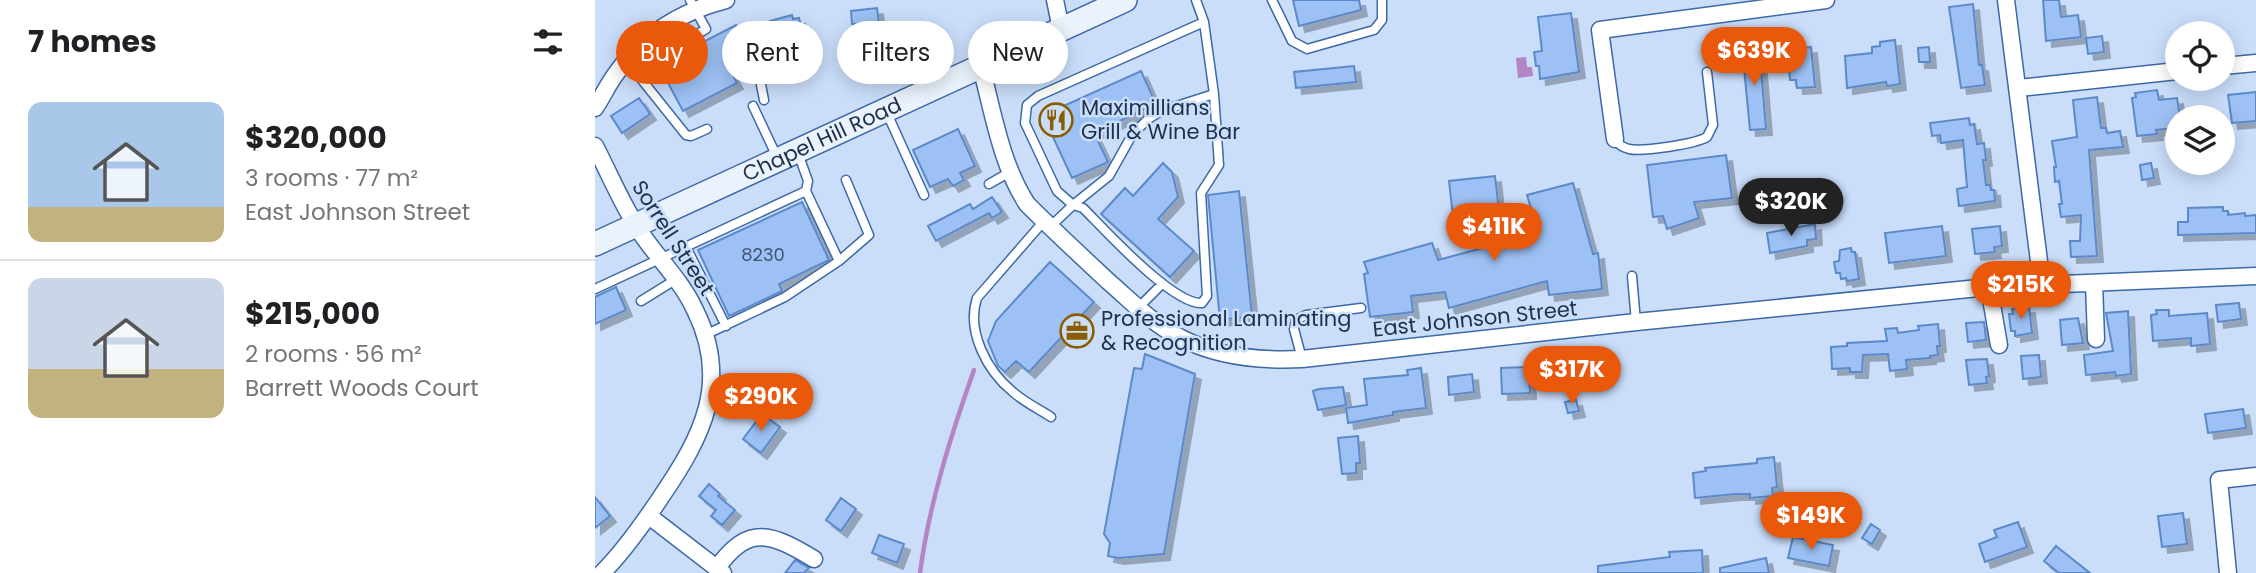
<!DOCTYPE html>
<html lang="en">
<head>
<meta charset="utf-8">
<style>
	body { margin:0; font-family:Poppins,sans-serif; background:#f6f6f6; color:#202124; height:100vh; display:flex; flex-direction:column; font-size:26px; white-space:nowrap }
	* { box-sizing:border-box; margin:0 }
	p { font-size:23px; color:#757577 }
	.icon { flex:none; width:38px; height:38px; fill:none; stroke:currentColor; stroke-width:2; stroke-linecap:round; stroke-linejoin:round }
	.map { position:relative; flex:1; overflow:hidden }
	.details { display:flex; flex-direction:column; background:#fff; width:595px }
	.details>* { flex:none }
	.banner { position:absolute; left:21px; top:21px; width:665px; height:63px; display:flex; gap:14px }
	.tools { position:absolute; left:1570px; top:21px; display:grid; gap:14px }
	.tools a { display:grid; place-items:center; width:70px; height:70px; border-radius:50%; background:#fff; box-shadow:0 4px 18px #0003; font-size:35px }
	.price { position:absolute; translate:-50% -60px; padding:0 16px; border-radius:24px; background:#ea580c; color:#fff; font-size:23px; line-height:46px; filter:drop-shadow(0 2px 4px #0008) }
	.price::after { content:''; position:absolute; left:50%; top:42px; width:21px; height:16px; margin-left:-10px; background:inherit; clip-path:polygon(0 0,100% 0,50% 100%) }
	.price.active { background:#222; color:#fff }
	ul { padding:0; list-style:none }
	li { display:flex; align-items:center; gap:21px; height:175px; padding:0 28px }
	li+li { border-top:2px solid #e0e0e0 }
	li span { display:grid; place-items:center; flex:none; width:196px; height:140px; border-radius:14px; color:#555 }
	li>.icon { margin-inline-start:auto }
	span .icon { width:84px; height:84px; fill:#fffc; stroke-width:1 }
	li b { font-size:30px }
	h2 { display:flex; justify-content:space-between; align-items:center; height:84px; padding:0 28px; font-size:30px }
	.chip { padding:0 24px; border-radius:32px; background:#fff; box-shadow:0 4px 18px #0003; font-size:24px; line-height:63px }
	.chip.active { background:#ea580c; color:#fff }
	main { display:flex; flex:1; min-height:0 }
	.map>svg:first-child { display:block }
</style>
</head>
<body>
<main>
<section class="details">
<h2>7 homes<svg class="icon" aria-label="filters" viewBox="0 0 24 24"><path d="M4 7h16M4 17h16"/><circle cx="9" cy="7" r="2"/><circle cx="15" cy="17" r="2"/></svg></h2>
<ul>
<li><span style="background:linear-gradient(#a9c7e8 75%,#c2b280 0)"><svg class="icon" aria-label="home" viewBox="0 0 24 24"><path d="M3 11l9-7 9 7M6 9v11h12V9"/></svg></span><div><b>$320,000</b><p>3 rooms · 77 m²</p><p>East Johnson Street</p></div></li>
<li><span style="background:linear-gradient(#c9d6e8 65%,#c2b280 0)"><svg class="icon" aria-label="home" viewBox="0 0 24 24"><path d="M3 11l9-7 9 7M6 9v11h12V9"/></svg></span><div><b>$215,000</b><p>2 rooms · 56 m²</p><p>Barrett Woods Court</p></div></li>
</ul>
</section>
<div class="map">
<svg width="1661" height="573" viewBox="0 0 1661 573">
	<defs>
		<filter id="shadow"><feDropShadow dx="6" dy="6" stdDeviation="0" flood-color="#0004"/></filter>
	</defs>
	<rect width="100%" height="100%" fill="#cadefa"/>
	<path fill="#b485c4" d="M931,57L932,67H937L938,76L923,78L921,58Z"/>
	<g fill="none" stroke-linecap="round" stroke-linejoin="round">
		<path stroke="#b485c4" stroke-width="4.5" d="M325,573C334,504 356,435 379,370"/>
	</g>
	<path fill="#9dc1f4" stroke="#5c89c9" stroke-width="2" filter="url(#shadow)" d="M698,0H764L766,10L704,26Z
		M1448,0H1464L1466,17L1483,15L1486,37L1451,41Z
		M1378,4L1384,65H1387L1390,85L1366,88L1354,7Z
		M282,8L284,24L276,25V29L261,30V24H257L256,11Z
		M976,13L984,72L945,79L944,66H941L939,52L947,51L943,17Z
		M197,15L198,19L204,18L211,47L171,57L164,41L179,37L175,21Z
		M141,25L151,44L154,56L133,66L142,83L88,111L65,68L84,58L83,55Z
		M1507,36L1509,52L1493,54L1491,38Z
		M1300,40L1305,84L1292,86L1291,82L1252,88L1250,56L1277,53V47L1285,46V42Z
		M1164,45L1171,129L1155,130L1147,47Z
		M1216,47L1220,87L1202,88L1201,80H1195L1192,49Z
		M1334,47L1335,62H1324L1323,48Z
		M759,66L761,82L701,88L699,72Z
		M546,71L561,104L499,133L513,162L477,178L450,120L453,113Z
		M1562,90L1564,100L1582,98L1585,117H1582V128L1561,130L1562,134L1542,136L1537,98L1541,97L1540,93Z
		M1661,92V121L1637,123L1633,95Z
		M1502,97L1506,128H1511L1512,133L1525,131L1528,147L1494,150L1502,256L1476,257L1475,241H1485L1486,215L1466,217L1464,204H1467L1464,181L1460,182L1459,167H1461L1457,141L1482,137L1478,100Z
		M44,98L55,114L27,133L16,116Z
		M1374,118L1375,125L1379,124L1382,144L1389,143L1391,160H1388L1391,185H1395L1396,190H1399L1400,201L1364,206L1362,189L1372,187L1368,140L1346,143L1345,135L1337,136L1335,123Z
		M363,129L380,166L365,173L369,180L358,186L353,179L335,187L318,150Z
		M1131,155L1137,198L1099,202L1104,218L1072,229L1068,216L1058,217L1052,165Z
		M568,163L577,172L583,197L563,219L599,251L575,277L506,214L530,188L538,196Z
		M1556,163L1559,178L1547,180L1545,165Z
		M900,176L904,211L858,216L854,181Z
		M978,183L998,254L1003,253L1007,289L954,295L952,281L854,308L850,292L816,296L818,312L775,317L769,274L773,273L769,262L837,243L843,260L943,233L932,195Z
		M644,191L657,316L625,320L613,195Z
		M397,197L407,212L397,218L394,213L341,241L333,226L375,204L378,209Z
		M207,202L234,260L184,284L187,291L134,316L103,250Z
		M1628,207V211H1633V215L1650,213V216L1661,215V233L1583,235V222H1593V208Z
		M1220,224L1221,239L1212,240V246L1175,253L1172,233Z
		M1347,226L1351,256L1294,263L1290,233Z
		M1405,226L1407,246L1399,247L1400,252L1380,254L1377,229Z
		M1256,248L1257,252H1260L1264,279L1252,281L1251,278L1246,279L1245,273H1241L1239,262L1244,261L1245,250Z
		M455,262L499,302L434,372L421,361L410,372L403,366L393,341L401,321Z
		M21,287L31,310L0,324V297Z
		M1644,303L1646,319L1623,322L1621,305Z
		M1434,307L1437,333L1420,336V331H1416L1414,314H1418L1417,309Z
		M1561,310H1574V316L1612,313L1615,344L1596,346V338L1558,341L1556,315L1562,314Z
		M1533,311L1536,374L1521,376L1520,372L1491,375L1489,355L1518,351L1511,313Z
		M1483,318L1488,343L1467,345L1465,320Z
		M1389,322L1391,340L1373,342L1371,323Z
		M1343,324L1345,346H1342L1343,355L1335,356V358L1311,360L1312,369L1295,371L1293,354L1268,355L1267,372H1255V368L1237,369L1236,347L1252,346V343L1292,341L1290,329L1302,328L1303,333L1324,330L1323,326Z
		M550,354L600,374L569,554L523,558L513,556L515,543L509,534L539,368L547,369Z
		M1444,355L1446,377L1428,379L1426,356Z
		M1392,359L1394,376L1391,377L1392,383L1374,385L1371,360Z
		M986,360L991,361L993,377L965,380L963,363Z
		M934,367L935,393L907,394L906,368Z
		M826,368L831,408L798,412V415L753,423L751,408L772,405L769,379L813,375L812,370Z
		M877,374L879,392L854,395L853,377Z
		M748,387L751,405L723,410L718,391L724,389Z
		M981,400L984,411L973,413L970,402Z
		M1648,409L1651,428L1613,433L1610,414Z
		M167,414L185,427L166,453L148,439Z
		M763,436L765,463H761V473L747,474L743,438Z
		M1179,457L1182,487L1177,488L1178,496L1155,498V494H1140L1100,498L1098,473L1111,471L1110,468L1162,463V459Z
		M114,484L125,494L123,496L140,510L127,525L116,516L121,510L104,496Z
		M0,497L15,516L0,528Z
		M246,498L261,509L246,531L231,520Z
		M1588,513L1592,544L1567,547L1563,516Z
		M1423,522L1432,547L1390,562L1384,544L1402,537L1399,530Z
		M1276,524L1285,530L1277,544L1267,538Z
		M284,535L309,544L302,563L277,553Z
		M1198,537L1238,545L1234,566L1193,558Z
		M1461,546L1495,573H1464L1449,561Z
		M1107,550L1108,573H1003V566L1075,557L1074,552Z
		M1171,558L1174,573H1125V568Z
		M200,560L214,568L209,573H190Z"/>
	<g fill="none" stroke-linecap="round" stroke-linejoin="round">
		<defs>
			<path id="lane" d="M677,0L697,41L712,49L779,30L787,20V0
				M155,29L169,100
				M68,55L111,29L95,0
				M31,60L91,135L96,136L112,129
				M158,106L182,157
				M291,111L329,195
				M1020,139C1024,145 1027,147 1034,149C1048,152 1100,144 1112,137L1118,125L1112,72
				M394,184L415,172
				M478,205L488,208C510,230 578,305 607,303L612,296L606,193L624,165L619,94
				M478,205L514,176L537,135L553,119L566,111L619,94L609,22
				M449,221L382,298C371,331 392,371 418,392C429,402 444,409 456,417
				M455,227L478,205L462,191L430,123L432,105L443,96L609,22L601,0
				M91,247L131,326
				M244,261L274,235L251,180
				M1037,276L1041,322
				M0,289L211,191
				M46,301L80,280
				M543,308L567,284
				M110,335L190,297L244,261L211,191L213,181L203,153
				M707,359L699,329L701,320L711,315L766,308"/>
			<path id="street" d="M460,0L466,29
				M1411,0L1447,285
				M1628,66L1661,63
				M386,67C398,112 406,164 432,204C459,231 486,256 514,282C537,302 559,325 586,338C623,357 667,361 707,359L1041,322L1394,287L1661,276
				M1424,88L1582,71
				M0,108C8,96 14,82 23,71C49,34 88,11 131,0
				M1020,139L1005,30L1231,0
				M0,146C14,173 26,202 42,227C59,255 86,279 100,310C136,382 107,437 66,497C48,524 29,551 7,573
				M1499,283L1501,339
				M1394,287L1404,345
				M54,516L128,573
				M122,568C154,523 177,534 219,559
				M1633,573L1624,480L1661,476"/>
			<g id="secondary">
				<path id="s1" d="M0,244L530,0"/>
			</g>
		</defs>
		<use href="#lane" stroke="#3d69a6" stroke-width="11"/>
		<use href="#street" stroke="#3d69a6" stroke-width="19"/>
		<use href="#secondary" stroke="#3d69a6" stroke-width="26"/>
		<use href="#lane" stroke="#fff" stroke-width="8"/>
		<use href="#street" stroke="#fff" stroke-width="16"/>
		<use href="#secondary" stroke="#eaf2fc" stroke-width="23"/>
	</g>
	<defs>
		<symbol id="restaurant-ring" viewBox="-11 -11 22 22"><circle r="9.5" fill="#cadefa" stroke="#895d00" stroke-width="1.5"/><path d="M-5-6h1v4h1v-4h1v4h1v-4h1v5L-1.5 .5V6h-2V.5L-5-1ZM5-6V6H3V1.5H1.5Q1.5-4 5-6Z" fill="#895d00"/></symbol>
		<symbol id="office-ring" viewBox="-11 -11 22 22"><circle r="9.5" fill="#cadefa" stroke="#895d00" stroke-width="1.5"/><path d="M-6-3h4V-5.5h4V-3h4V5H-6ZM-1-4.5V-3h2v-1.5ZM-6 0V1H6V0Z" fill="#895d00"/></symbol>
	</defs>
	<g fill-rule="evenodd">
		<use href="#restaurant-ring" x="442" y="101" width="38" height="38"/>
		<use href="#office-ring" x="463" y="312" width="38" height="38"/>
	</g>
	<g text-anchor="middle" stroke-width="5" stroke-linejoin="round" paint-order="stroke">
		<g font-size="18" fill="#3d5475">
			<text x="168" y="261">8230</text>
		</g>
		<g font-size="21" fill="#1d304b" stroke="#cadefa" text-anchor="start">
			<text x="486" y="115">Maximillians<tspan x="486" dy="24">Grill &amp; Wine Bar</tspan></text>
			<text x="506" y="326">Professional Laminating<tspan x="506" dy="24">&amp; Recognition</tspan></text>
		</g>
		<g font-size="21" fill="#1d304b" stroke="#cadefa">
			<text dy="7" stroke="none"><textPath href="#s1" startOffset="250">Chapel Hill Road</textPath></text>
			<text transform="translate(78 238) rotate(57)" y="7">Sorrell Street</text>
			<text transform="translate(880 319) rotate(-6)" y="7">East Johnson Street</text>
		</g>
	</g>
</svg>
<div class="tools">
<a><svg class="icon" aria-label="locate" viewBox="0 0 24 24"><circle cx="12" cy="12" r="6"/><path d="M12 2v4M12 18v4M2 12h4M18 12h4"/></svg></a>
<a><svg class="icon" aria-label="layers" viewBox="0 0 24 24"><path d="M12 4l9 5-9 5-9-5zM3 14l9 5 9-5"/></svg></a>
</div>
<b class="price" style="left:1159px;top:87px">$639K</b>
<b class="price active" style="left:1196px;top:238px">$320K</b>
<b class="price" style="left:899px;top:263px">$411K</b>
<b class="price" style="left:1426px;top:321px">$215K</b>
<b class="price" style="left:977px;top:406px">$317K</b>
<b class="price" style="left:166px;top:433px">$290K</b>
<b class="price" style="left:1216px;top:552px">$149K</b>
<div class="banner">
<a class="chip active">Buy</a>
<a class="chip">Rent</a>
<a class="chip">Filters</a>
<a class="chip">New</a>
</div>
</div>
</main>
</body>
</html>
